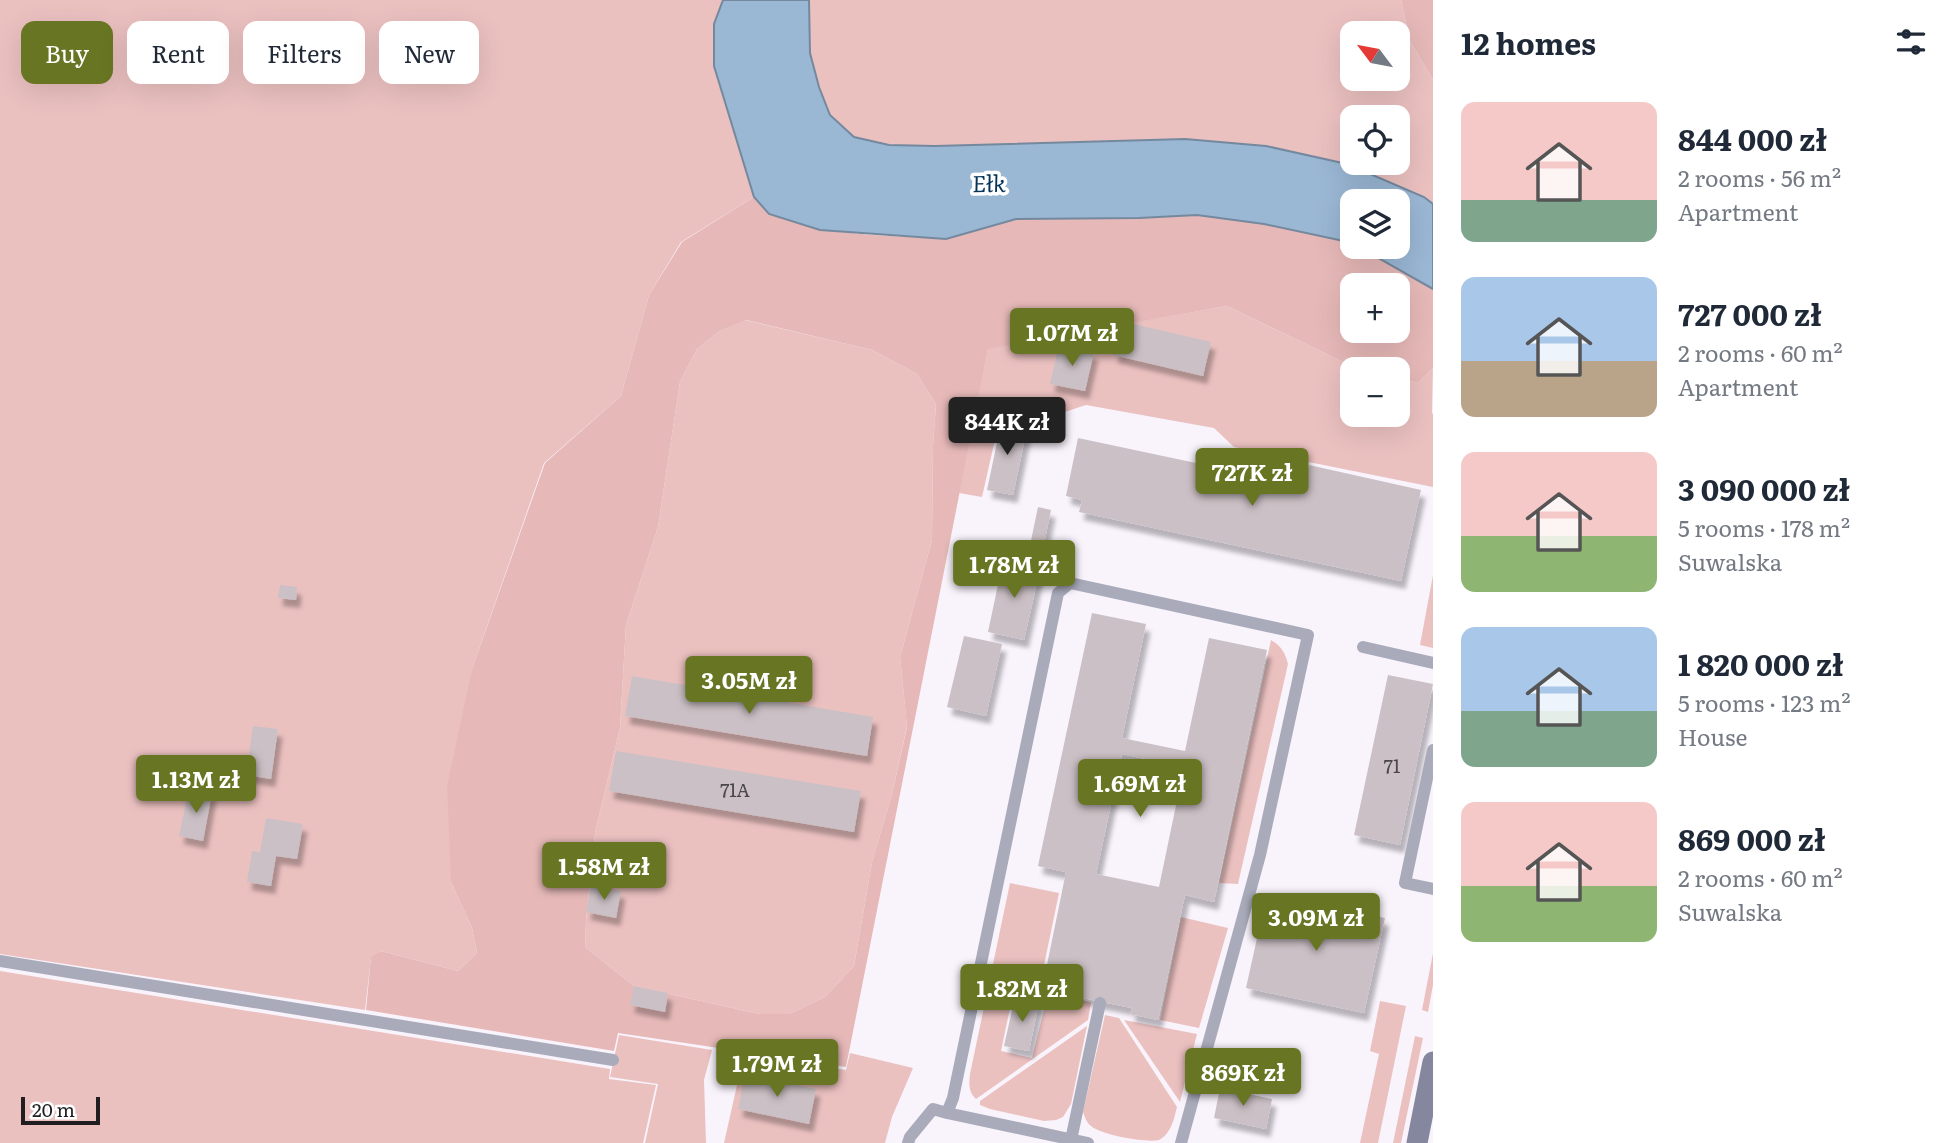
<!DOCTYPE html>
<html lang="en">
<head>
<meta charset="utf-8">
<style>
	body { margin:0; font-family:Literata,serif; background:#f2f2f3; color:#1f2937; height:100vh; display:flex; flex-direction:column; font-size:26px; white-space:nowrap }
	* { box-sizing:border-box; margin:0 }
	p { font-size:23px; color:#747a83 }
	.icon { flex:none; width:38px; height:38px; fill:none; stroke:currentColor; stroke-width:2; stroke-linecap:round; stroke-linejoin:round }
	.map { position:relative; flex:1; overflow:hidden }
	.details { display:flex; flex-direction:column; background:#fff; width:525px }
	.details>* { flex:none }
	.top-card { position:absolute; left:21px; top:21px; width:665px; height:63px; display:flex; gap:14px }
	.needle { width:46px; rotate:302deg }
	.fabs { position:absolute; left:1340px; top:21px; display:grid; gap:14px }
	.fabs a { display:grid; place-items:center; width:70px; height:70px; border-radius:14px; background:#fff; box-shadow:0 7px 28px #0002; font-size:35px }
	.scale { position:absolute; left:21px; bottom:18px; width:79px; box-sizing:border-box; padding-left:7px; border:4px solid #201e21; border-top:0; font-size:19px; line-height:24px; white-space:nowrap; color:#201e21; -webkit-text-stroke:5px #fff; paint-order:stroke }
	.price { position:absolute; translate:-50% -60px; padding:0 16px; border-radius:7px; background:#687522; color:#fff; font-size:23px; line-height:46px; filter:drop-shadow(0 2px 4px #0008) }
	.price::after { content:''; position:absolute; left:50%; top:42px; width:21px; height:16px; margin-left:-10px; background:inherit; clip-path:polygon(0 0,100% 0,50% 100%) }
	.price.active { background:#222; color:#fff }
	ul { padding:0; list-style:none }
	li { display:flex; align-items:center; gap:21px; height:175px; padding:0 28px }
	li span { display:grid; place-items:center; flex:none; width:196px; height:140px; border-radius:14px; color:#555 }
	li>.icon { margin-inline-start:auto }
	span .icon { width:84px; height:84px; fill:#fffc; stroke-width:1 }
	li b { font-size:30px }
	h2 { display:flex; justify-content:space-between; align-items:center; height:84px; padding:0 28px; font-size:30px }
	.chip { padding:0 24px; border-radius:14px; background:#fff; box-shadow:0 7px 28px #0002; font-size:24px; line-height:63px }
	.chip.active { background:#687522; color:#fff }
	main { display:flex; flex:1; min-height:0 }
	.map>svg:first-child { display:block }
</style>
</head>
<body>
<main>
<div class="map">
<svg width="1433" height="1143" viewBox="0 0 1433 1143">
	<defs>
		<filter id="shadow"><feDropShadow dx="4.5" dy="8" stdDeviation="2" flood-color="#0004"/></filter>
	</defs>
	<rect width="100%" height="100%" fill="#f9f3fc"/>
	<path fill="#ebc1c0" fill-rule="evenodd" d="M0,0H723L714,24V66L754,197L681,242L649,295L621,396L544,463L472,669L451,882L472,928L477,953L458,971L381,951L371,958L365,1010L0,954Z
		M809,0H1401L1410,41L1433,80V204L1424,197L1347,164L1266,146L1185,139L935,146L889,145L854,137L830,115L819,87L810,53ZM1353,33H1398V79H1353ZM1353,117H1398V163H1353Z
		M1227,306L1341,361L1370,369H1353V415H1398V378L1418,383L1433,368L1432,413L1433,414V487L1234,447L1214,428L1086,405L1031,423L1000,417L982,497L959,493L988,348Z
		M745,320L872,350L917,374L936,404L933,445L932,540L900,657L907,726L892,794L872,862L854,966L825,997L789,1014H759L634,986L585,947L586,921L595,833L620,728L626,625L658,527L680,382L697,349L718,332Z
		M1433,575V648L1420,645Z
		M1271,640C1281,646 1285,652 1288,664L1238,884L1219,883Z
		M1010,883L1059,893L1038,994L1014,989L1001,1051L1032,1058L1047,998L1064,1001L1065,997L1091,1002L1088,1020L976,1099C968,1091 969,1084 970,1074Z
		M1181,917L1228,928L1199,1028L1160,1020Z
		M1433,953V985L1428,1012L1422,1010Z
		M0,971L610,1069L609,1079L656,1085L643,1143H0Z
		M1380,1001L1406,1006L1378,1143H1360L1379,1054L1370,1051Z
		M1105,1015L1119,1018L1177,1107C1174,1119 1171,1134 1159,1140C1147,1143 1101,1135 1091,1126C1086,1122 1085,1117 1083,1112Z
		M1124,1020L1197,1034L1180,1102Z
		M1087,1026L1071,1104L1063,1117L1056,1120L1044,1121L990,1109L980,1105V1101Z
		M619,1035L712,1050L704,1080L706,1143H645L658,1084L610,1077Z
		M1415,1036L1423,1038L1401,1143H1393Z
		M850,1053L913,1068L892,1117L885,1143H724L744,1054L846,1070Z"/>
	<path fill="#e6b9b8" fill-rule="evenodd" d="M1401,0H1433V80L1410,41Z
		M754,197L769,214L820,230L872,235L946,239L1016,219L1139,218L1197,215L1264,224L1351,242L1353,247C1371,247 1416,279 1433,289V368L1418,383L1398,378V369H1370L1341,361L1227,306L988,349L846,1067L618,1033L614,1051L366,1010L371,957L381,951L458,971L477,953L472,928L451,882L447,786L472,669L545,463L621,396L649,295L682,242ZM1353,285H1398V331H1353ZM746,320L872,350L917,374L936,404L933,445L932,540L900,657L907,727L892,794L872,862L854,966L825,997L789,1014H759L634,986L585,947L586,921L595,833L620,728L626,625L658,527L680,382L697,349L718,332Z"/>
	<path fill="#9ab7d4" stroke="#75899e" stroke-width="2" d="M723,0H809L810,53L819,87L830,115L854,137L889,145L935,146L1185,139L1266,146L1347,164L1424,197L1433,204V289L1359,247H1398V201H1353V243L1264,224L1197,215L1139,218L1016,219L946,239L820,230L769,214L754,197L714,66V24Z"/>
	<path fill="#cbc0c5" fill-rule="evenodd" filter="url(#shadow)" d="M1121,321L1211,342L1203,376L1113,355Z
		M1059,344L1094,352L1085,391L1050,384Z
		M1002,419L1028,424L1013,495L987,490Z
		M1078,438L1305,486L1309,465L1421,490L1401,581L1079,512L1082,500L1066,496Z
		M1038,507L1051,510L1041,558L1028,555Z
		M1003,561L1040,569L1024,640L988,632Z
		M280,585L297,587L296,600L278,598Z
		M1092,613L1146,624L1122,738L1185,751L1209,638L1267,650L1214,902L1185,895L1158,1020L1130,1014L1132,1008L1063,994L1062,998L1041,994L1066,872L1038,866ZM1122,754L1184,767L1159,887L1096,874Z
		M964,636L1002,644L986,716L947,707Z
		M1388,675L1433,684L1400,845L1354,835Z
		M632,676L873,717L867,756L625,716Z
		M253,726L278,729L271,779L246,775Z
		M616,751L861,791L854,832L609,791Z
		M189,788L212,793L203,841L179,836Z
		M266,818L303,824L297,859L276,856L271,886L247,882L252,851L260,852Z
		M591,885L621,891L616,918L586,912Z
		M1267,893L1385,918L1364,1013L1246,988Z
		M634,986L668,993L665,1012L630,1005Z
		M1015,997L1039,1002L1029,1051L1004,1046Z
		M745,1074L816,1089L809,1124L738,1109Z
		M1220,1088L1272,1099L1266,1129L1214,1118Z"/>
	<g fill="none" stroke-linecap="round" stroke-linejoin="round">
		<path stroke="#a9abbb" stroke-width="12" d="M1363,647L1433,663
			M1433,750L1405,883L1433,889
			M0,961L613,1060
			M947,1113L1088,1143
			M1071,1140L1100,1003
			M908,1143L910,1137L933,1109L947,1113L953,1098L1058,593L1070,583L1308,635L1260,855L1181,1143"/>
		<path stroke="#85879f" stroke-width="21" d="M1417,1143L1433,1062"/>
	</g>
	<g text-anchor="middle" stroke-width="7" stroke-linejoin="round" paint-order="stroke">
		<g font-size="18" fill="#4b464a">
			<text x="1392" y="773">71</text>
			<text x="735" y="797">71A</text>
		</g>
		<g font-size="23" font-style="italic" fill="#04345a" stroke="#fff">
			<text transform="translate(989 184) rotate(-1)" y="8">Ełk</text>
		</g>
	</g>
</svg>
<div class="fabs">
<a><svg class="needle" viewBox="-14 -14 28 28"><path d="M0-13l5 13h-10z" fill="#e53935"/><path d="M0 13l5-13h-10z" fill="#747a83"/></svg></a>
<a><svg class="icon" aria-label="locate" viewBox="0 0 24 24"><circle cx="12" cy="12" r="6"/><path d="M12 2v4M12 18v4M2 12h4M18 12h4"/></svg></a>
<a><svg class="icon" aria-label="layers" viewBox="0 0 24 24"><path d="M12 4l9 5-9 5-9-5zM3 14l9 5 9-5"/></svg></a>
<a>+</a>
<a>−</a>
</div>
<div class="scale">20 m</div>
<b class="price" style="left:1072px;top:368px">1.07M zł</b>
<b class="price active" style="left:1007px;top:457px">844K zł</b>
<b class="price" style="left:1252px;top:508px">727K zł</b>
<b class="price" style="left:1014px;top:600px">1.78M zł</b>
<b class="price" style="left:749px;top:716px">3.05M zł</b>
<b class="price" style="left:196px;top:815px">1.13M zł</b>
<b class="price" style="left:1140px;top:819px">1.69M zł</b>
<b class="price" style="left:604px;top:902px">1.58M zł</b>
<b class="price" style="left:1316px;top:953px">3.09M zł</b>
<b class="price" style="left:1022px;top:1024px">1.82M zł</b>
<b class="price" style="left:777px;top:1099px">1.79M zł</b>
<b class="price" style="left:1243px;top:1108px">869K zł</b>
<div class="top-card">
<a class="chip active">Buy</a>
<a class="chip">Rent</a>
<a class="chip">Filters</a>
<a class="chip">New</a>
</div>
</div>
<section class="details">
<h2>12 homes<svg class="icon" aria-label="filters" viewBox="0 0 24 24"><path d="M4 7h16M4 17h16"/><circle cx="9" cy="7" r="2"/><circle cx="15" cy="17" r="2"/></svg></h2>
<ul>
<li><span style="background:linear-gradient(#f6c9c9 70%,#7fa58c 0)"><svg class="icon" aria-label="home" viewBox="0 0 24 24"><path d="M3 11l9-7 9 7M6 9v11h12V9"/></svg></span><div><b>844 000 zł</b><p>2 rooms · 56 m²</p><p>Apartment</p></div></li>
<li><span style="background:linear-gradient(#a9c7e8 60%,#b9a48a 0)"><svg class="icon" aria-label="home" viewBox="0 0 24 24"><path d="M3 11l9-7 9 7M6 9v11h12V9"/></svg></span><div><b>727 000 zł</b><p>2 rooms · 60 m²</p><p>Apartment</p></div></li>
<li><span style="background:linear-gradient(#f6c9c9 60%,#8fb573 0)"><svg class="icon" aria-label="home" viewBox="0 0 24 24"><path d="M3 11l9-7 9 7M6 9v11h12V9"/></svg></span><div><b>3 090 000 zł</b><p>5 rooms · 178 m²</p><p>Suwalska</p></div></li>
<li><span style="background:linear-gradient(#a9c7e8 60%,#7fa58c 0)"><svg class="icon" aria-label="home" viewBox="0 0 24 24"><path d="M3 11l9-7 9 7M6 9v11h12V9"/></svg></span><div><b>1 820 000 zł</b><p>5 rooms · 123 m²</p><p>House</p></div></li>
<li><span style="background:linear-gradient(#f6c9c9 60%,#8fb573 0)"><svg class="icon" aria-label="home" viewBox="0 0 24 24"><path d="M3 11l9-7 9 7M6 9v11h12V9"/></svg></span><div><b>869 000 zł</b><p>2 rooms · 60 m²</p><p>Suwalska</p></div></li>
</ul>
</section>
</main>
</body>
</html>
